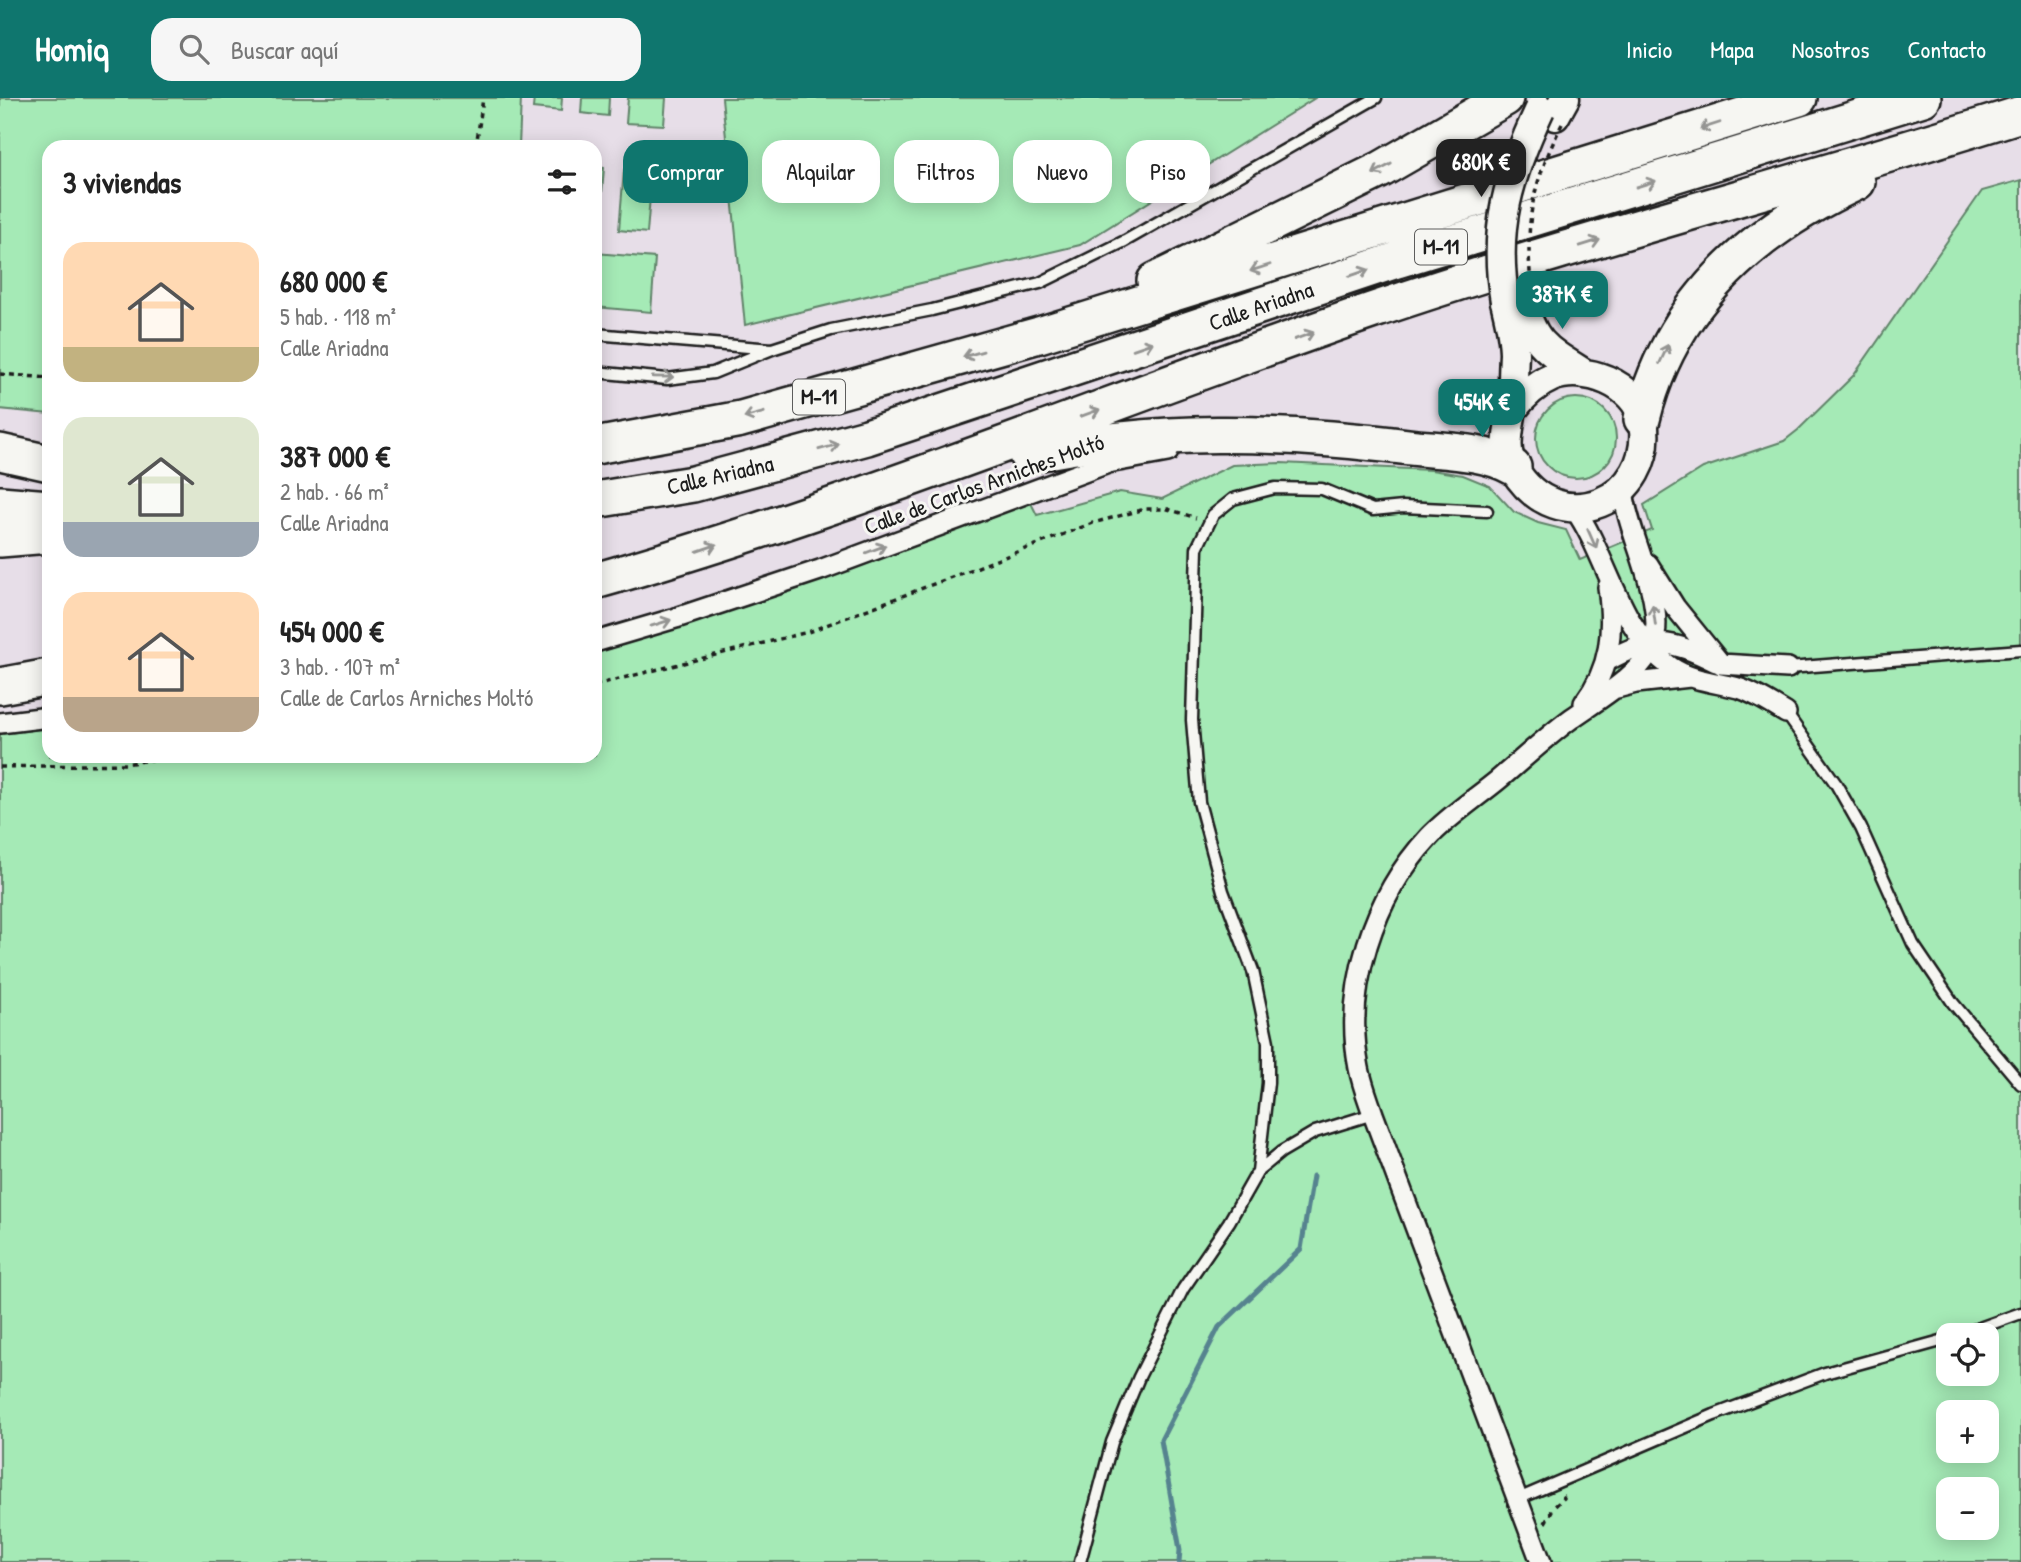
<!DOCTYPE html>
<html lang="es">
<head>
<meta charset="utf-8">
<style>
	body { margin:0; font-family:"Patrick Hand",sans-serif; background:#f6f6f6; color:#222; height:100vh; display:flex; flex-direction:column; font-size:26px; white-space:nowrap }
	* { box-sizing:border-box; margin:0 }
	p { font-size:23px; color:#767676 }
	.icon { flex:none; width:38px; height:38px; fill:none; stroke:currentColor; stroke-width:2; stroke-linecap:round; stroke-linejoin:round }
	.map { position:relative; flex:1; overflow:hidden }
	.drawer { position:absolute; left:42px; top:42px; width:560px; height:623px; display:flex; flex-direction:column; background:#fff; border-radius:21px; box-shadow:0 4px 18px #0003 }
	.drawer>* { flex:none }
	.guide { position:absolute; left:623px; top:42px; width:665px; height:63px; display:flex; gap:14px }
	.controls { position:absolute; left:1936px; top:1225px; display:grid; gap:14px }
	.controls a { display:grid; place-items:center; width:63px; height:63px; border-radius:14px; background:#fff; box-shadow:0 4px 18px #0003; font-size:35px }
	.price { position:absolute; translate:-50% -60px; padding:0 16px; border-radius:14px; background:#0f766e; color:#fff; font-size:23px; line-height:46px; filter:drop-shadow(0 2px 4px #0008) }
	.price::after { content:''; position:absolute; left:50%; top:42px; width:21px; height:16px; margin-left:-10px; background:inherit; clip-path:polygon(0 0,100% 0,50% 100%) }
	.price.selected { background:#222; color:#fff }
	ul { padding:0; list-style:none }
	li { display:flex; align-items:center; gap:21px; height:175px; padding:0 21px }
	li span { display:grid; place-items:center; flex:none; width:196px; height:140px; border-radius:21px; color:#555 }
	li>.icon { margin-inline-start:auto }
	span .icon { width:84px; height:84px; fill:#fffc; stroke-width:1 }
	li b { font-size:30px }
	h2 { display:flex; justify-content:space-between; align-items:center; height:84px; padding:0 21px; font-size:30px }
	.chip { padding:0 24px; border-radius:21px; background:#fff; box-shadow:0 4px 18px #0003; font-size:24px; line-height:63px }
	.chip.selected { background:#0f766e; color:#fff }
	header { display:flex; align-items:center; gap:42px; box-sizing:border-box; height:98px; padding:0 35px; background:#0f766e; color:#fff }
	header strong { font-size:33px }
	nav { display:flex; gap:38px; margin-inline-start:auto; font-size:24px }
	.search { width:490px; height:63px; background:#f6f6f6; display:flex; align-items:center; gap:18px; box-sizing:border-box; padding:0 24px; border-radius:21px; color:#767676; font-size:26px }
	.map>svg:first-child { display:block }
</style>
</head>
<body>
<header>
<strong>Homiq</strong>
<div class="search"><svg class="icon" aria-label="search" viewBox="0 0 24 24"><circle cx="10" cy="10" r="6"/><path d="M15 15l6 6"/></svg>Buscar aquí</div>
<nav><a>Inicio</a><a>Mapa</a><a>Nosotros</a><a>Contacto</a></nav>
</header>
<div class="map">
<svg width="2021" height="1464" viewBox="0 0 2021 1464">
	<rect width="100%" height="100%" fill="#e7dee8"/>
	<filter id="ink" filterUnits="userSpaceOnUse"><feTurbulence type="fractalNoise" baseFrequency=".0143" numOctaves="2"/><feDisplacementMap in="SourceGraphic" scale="14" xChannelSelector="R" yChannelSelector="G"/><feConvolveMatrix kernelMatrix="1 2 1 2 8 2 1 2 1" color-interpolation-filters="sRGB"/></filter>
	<g filter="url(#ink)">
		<path fill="#a5eab6" stroke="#608369" stroke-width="2" fill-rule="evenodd" d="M0,0H521L519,49H49V316L0,311Z
			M534,0H562L561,13L533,10Z
			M582,0H609L608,18L581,15Z
			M628,0H666L664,27L626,25Z
			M722,0H1315L1080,147L745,227Z
			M595,69L604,70L599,132H595Z
			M624,72L652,74L647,135L619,132Z
			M2021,82V1464H0V636L49,630V658H595V553C743,513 886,456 1030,403L1037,417L1120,394L1162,401L1232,367L1281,365L1431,372L1463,377L1490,388L1514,414L1538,425L1566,432L1580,462L1652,432L1644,407L1703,370L1784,343L1798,332L1854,277L1982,93ZM1948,1237H1986V1276H1948ZM1948,1314H1986V1353H1948ZM1948,1391H1986V1430H1948Z
			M595,155L655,160L651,214L595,209Z
			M1536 340a40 40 0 1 1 80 0a40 40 0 1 1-80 0Z"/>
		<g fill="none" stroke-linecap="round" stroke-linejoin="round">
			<path stroke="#56838f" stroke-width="5" d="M1179,1464L1180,1452L1161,1342L1219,1229L1301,1151L1313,1078"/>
			<defs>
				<path id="lane" d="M595,236L772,251L713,275L667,281L595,274
					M772,251L831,232L932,212L1040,185L1125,143L1376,0
					M1788,570L2021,552
					M1786,615L1836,686L1861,730L1913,846L1953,905L2021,986
					M1258,1073L1281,1054L1315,1034L1373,1016
					M1960,1237L2021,1215
					M1518,1401L1714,1317L1825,1275L1948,1241
					M1080,1464L1112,1344L1139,1279L1183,1191L1229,1124L1258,1073L1268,985V944L1253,873L1223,793L1199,704L1192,622L1197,450L1213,417L1233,401L1275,390L1322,391L1373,412L1403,409L1487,413"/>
				<path id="street" d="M1574,410C1609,460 1619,533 1671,569C1692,583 1715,584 1738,590C1755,595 1771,606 1786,615
					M1648,466L1675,509L1721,566L1788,570
					M595,544L676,520L820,472L1108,365L1168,354
					M1607,563C1652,537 1671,542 1716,564
					M1617,590L1636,585L1690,579
					M1584,605C1611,569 1614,533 1608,489
					M0,625L49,619
					M1541,1464L1373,1016C1368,1001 1362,986 1359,970C1343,890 1374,798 1429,739C1449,718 1476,700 1498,682C1523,661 1546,639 1572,620C1597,602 1643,576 1653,546C1667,503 1627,437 1623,391"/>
				<path id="secondary" d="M1555,18L1565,0
					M1522,200C1531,245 1548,253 1585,276
					M1505,203C1509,220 1514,238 1514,256C1513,273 1513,291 1512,309C1510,331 1502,350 1514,371C1557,444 1657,404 1643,322C1636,286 1584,266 1552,279C1535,286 1523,298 1512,312"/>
				<path id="highway" d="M1155,183L1380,72L1505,0
					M1642,321C1670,206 1753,132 1857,84
					M595,348L741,321L1039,237L1799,0
					M0,354L49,365
					M1027,357C1158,329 1277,333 1409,349C1443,353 1484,352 1513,369
					M595,402L693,386L867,339L1397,162L1923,0
					M0,406L49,410
					M0,441L49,437
					M595,483C859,408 1112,302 1371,213C1586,140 1805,84 2021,16
					M0,588L49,579"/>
			</defs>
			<use href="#lane" stroke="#1c1c1c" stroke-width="15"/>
			<use href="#street" stroke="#1c1c1c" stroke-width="24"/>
			<use href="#secondary" stroke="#1c1c1c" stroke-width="33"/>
			<use href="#highway" stroke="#1c1c1c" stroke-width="40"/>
			<path stroke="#1c1c1c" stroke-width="3.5" stroke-dasharray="5 5" stroke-linecap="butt" d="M476,49L483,0
				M0,276L49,280
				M595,587L808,534L1093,425L1145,411H1168L1196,420
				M0,669L125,666L175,658
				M1545,1425L1554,1409L1564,1400L1561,1395"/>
			<use href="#lane" stroke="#f6f6f2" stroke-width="10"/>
			<use href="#street" stroke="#f6f6f2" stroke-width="19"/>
			<use href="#secondary" stroke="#f6f6f2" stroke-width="28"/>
			<use href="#highway" stroke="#f6f6f2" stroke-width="35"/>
			<defs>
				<path id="secondary-bridge" d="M1505,203C1492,130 1509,77 1540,11"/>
			</defs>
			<use href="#secondary-bridge" stroke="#1c1c1c" stroke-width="33" stroke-linecap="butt"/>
			<path stroke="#1c1c1c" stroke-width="3.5" stroke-dasharray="5 5" stroke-linecap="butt" d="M1532,195C1524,123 1531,89 1563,24"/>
			<use href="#secondary-bridge" stroke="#f6f6f2" stroke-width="28"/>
		</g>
		<defs><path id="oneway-shaft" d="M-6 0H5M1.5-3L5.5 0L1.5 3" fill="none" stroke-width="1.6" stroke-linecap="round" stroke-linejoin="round" transform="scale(1.75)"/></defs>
		<g stroke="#949492">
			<use href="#oneway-shaft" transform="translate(1710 28) rotate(162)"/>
			<use href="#oneway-shaft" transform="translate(1382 71) rotate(152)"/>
			<use href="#oneway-shaft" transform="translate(1646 86) rotate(-17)"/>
			<use href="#oneway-shaft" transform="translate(1590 145) rotate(-17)"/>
			<use href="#oneway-shaft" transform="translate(1260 170) rotate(162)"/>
			<use href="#oneway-shaft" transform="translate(1359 175) rotate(-19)"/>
			<use href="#oneway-shaft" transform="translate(1304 238) rotate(-20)"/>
			<use href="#oneway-shaft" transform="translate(1143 248) rotate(-19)"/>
			<use href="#oneway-shaft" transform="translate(973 256) rotate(164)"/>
			<use href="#oneway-shaft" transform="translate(1664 256) rotate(-65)"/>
			<use href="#oneway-shaft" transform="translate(663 279) rotate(1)"/>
			<use href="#oneway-shaft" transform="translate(1090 315) rotate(-20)"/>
			<use href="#oneway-shaft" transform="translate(754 317) rotate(165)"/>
			<use href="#oneway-shaft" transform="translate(829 349) rotate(-15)"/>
			<use href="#oneway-shaft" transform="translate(1592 441) rotate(66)"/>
			<use href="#oneway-shaft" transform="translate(707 450) rotate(-19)"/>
			<use href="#oneway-shaft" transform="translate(876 451) rotate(-21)"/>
			<use href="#oneway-shaft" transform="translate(1654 517) rotate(-98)"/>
			<use href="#oneway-shaft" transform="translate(661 525) rotate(-17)"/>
		</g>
	</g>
	<g text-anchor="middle" stroke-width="6" stroke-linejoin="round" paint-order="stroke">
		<g fill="#f6f6f2" stroke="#5d5d5c" stroke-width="2">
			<rect x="1415" y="131.5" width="52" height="35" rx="5"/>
			<rect x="793" y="281.5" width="52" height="35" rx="5"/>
		</g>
		<g font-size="21" font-weight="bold" fill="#1c1c1c">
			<text x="1441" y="156">M-11</text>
			<text x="819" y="306">M-11</text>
		</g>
		<g font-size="23" fill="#1c1c1c" stroke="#f6f6f2">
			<text transform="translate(1261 208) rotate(-19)" y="8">Calle Ariadna</text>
			<text transform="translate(720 377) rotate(-13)" y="8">Calle Ariadna</text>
			<text transform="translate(984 386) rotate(-20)" y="8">Calle de Carlos Arniches Moltó</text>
		</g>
	</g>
</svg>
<div class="controls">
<a><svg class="icon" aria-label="locate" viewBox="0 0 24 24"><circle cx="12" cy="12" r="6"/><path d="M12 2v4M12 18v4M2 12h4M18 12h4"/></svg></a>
<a>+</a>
<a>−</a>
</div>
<b class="price selected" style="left:1481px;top:101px">680K €</b>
<b class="price" style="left:1562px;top:233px">387K €</b>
<b class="price" style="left:1482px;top:341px">454K €</b>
<div class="guide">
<a class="chip selected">Comprar</a>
<a class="chip">Alquilar</a>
<a class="chip">Filtros</a>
<a class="chip">Nuevo</a>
<a class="chip">Piso</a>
</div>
<section class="drawer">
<h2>3 viviendas<svg class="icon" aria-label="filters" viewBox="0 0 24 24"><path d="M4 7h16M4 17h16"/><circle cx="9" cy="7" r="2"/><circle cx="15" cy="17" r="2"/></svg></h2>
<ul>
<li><span style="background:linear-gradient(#ffd9b3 75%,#c2b280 0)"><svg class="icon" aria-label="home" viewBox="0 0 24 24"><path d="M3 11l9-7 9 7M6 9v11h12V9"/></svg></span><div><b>680 000 €</b><p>5 hab. · 118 m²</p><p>Calle Ariadna</p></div></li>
<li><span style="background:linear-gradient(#dfe7d0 75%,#9aa5b1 0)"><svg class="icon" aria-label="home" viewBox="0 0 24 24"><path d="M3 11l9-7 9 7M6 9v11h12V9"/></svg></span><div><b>387 000 €</b><p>2 hab. · 66 m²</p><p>Calle Ariadna</p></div></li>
<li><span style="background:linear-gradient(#ffd9b3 75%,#b9a48a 0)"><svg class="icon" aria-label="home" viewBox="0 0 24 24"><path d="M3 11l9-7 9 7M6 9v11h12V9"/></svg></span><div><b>454 000 €</b><p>3 hab. · 107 m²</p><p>Calle de Carlos Arniches Moltó</p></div></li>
</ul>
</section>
</div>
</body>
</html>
